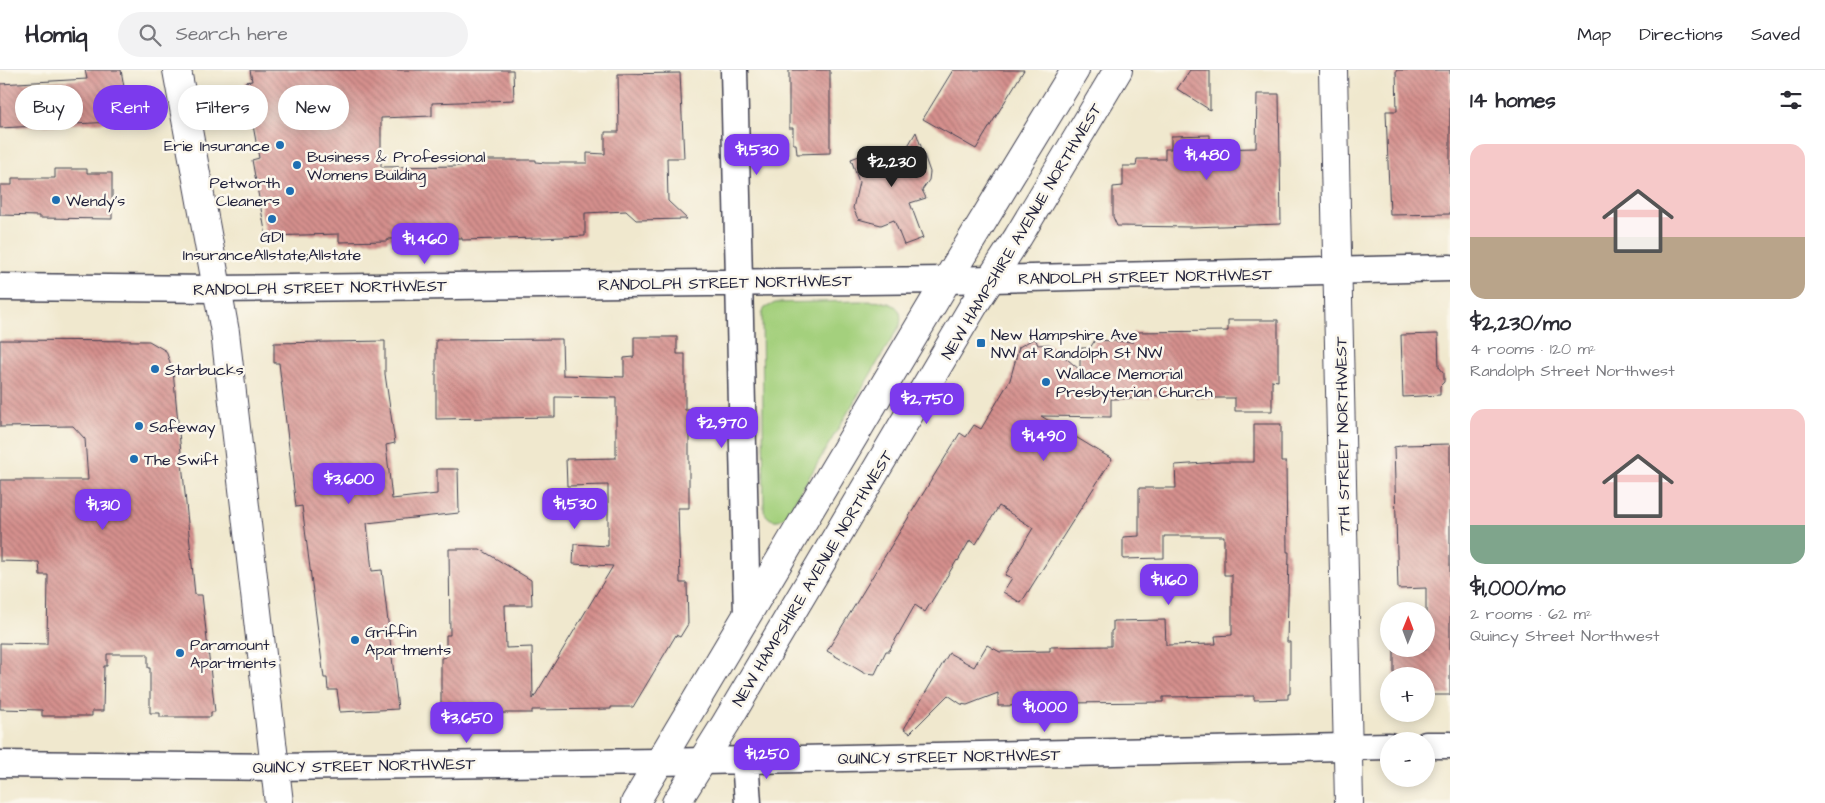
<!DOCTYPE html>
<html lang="en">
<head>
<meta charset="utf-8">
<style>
	body { margin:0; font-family:"Architects Daughter",sans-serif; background:#f2f2f3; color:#2b2b33; height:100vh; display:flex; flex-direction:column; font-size:19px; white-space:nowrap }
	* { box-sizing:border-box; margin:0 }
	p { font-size:16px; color:#7c7c81 }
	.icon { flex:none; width:28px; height:28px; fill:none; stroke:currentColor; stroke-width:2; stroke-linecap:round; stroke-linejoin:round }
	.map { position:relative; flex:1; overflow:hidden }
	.details { display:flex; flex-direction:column; background:#fff; width:375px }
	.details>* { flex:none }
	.hud { position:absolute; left:15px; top:15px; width:475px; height:45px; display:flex; gap:10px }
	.needle { width:32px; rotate:1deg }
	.buttons { position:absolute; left:1380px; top:532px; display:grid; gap:10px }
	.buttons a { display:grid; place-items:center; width:55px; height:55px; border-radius:50%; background:#fff; box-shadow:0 2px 12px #0003; font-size:25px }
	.price { position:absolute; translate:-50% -42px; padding:0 11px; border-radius:10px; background:#7c3aed; color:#fff; font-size:16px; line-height:32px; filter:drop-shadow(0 1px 2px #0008) }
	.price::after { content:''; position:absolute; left:50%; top:30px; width:15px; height:11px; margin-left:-8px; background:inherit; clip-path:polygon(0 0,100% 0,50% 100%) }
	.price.selected { background:#222; color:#fff }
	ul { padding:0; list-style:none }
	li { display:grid; align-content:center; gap:10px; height:265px; padding:0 20px }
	li span { display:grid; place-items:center; height:155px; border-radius:15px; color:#555 }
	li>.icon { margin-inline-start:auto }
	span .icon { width:90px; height:90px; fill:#fffc; stroke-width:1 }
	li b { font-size:21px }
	h2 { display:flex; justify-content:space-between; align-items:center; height:60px; padding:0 20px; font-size:21px }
	.pill { padding:0 18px; border-radius:22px; background:#fff; box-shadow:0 2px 12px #0003; font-size:18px; line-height:45px }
	.pill.selected { background:#7c3aed; color:#fff }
	header { display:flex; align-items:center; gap:30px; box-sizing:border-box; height:70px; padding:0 25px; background:#fff; border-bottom:1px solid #e1e1e2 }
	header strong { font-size:24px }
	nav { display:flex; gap:28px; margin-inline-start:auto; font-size:18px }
	.search { width:350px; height:45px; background:#f2f2f3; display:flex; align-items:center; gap:12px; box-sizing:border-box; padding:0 18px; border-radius:28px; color:#7c7c81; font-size:19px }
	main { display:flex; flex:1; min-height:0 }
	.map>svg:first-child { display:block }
</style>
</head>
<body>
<header>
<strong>Homiq</strong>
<div class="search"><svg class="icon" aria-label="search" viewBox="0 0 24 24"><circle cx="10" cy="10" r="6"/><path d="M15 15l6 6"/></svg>Search here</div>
<nav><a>Map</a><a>Directions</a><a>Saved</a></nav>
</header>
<main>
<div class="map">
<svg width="1450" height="733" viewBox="0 0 1450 733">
	<defs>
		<pattern id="building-back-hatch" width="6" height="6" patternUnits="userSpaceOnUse" patternTransform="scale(1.25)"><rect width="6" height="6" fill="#d5908d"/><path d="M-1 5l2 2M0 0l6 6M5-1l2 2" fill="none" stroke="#ac7574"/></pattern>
	</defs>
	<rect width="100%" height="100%" fill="#fbf7ec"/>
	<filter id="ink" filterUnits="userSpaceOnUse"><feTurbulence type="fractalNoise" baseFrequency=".02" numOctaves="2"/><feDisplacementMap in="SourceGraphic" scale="10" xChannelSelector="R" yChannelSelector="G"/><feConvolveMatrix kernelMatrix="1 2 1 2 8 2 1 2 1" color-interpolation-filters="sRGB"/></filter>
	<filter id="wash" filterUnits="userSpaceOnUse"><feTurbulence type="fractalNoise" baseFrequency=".0096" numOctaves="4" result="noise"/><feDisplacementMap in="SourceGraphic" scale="20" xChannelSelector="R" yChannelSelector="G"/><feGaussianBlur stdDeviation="1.12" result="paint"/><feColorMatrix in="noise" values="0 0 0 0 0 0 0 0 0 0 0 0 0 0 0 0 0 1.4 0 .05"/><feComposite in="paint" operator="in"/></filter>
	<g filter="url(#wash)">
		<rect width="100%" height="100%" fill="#f0e8ce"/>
		<path fill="#a4d07d" stroke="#63795c" d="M861,231C877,232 906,228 900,255L786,446C778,453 768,451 764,441L762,243L765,238L775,233Z"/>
		<g id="blocks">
			<path fill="url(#building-back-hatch)" d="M85,0H121L130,51L0,58V14L87,9Z
				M250,0H513L514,30L432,33V46L381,48V97L461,96V90H536V92L545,93H587V83L605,84V62H619L618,4L680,3L684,88H667L668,131L687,149L636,150L626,141L585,143V166L538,168L462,170V168H435L388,169V171L339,172V164L266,166L252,90L259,88L245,12L252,11Z
				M789,0H830V83L797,84L796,74H793V58H789Z
				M953,0H1024L976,79L923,49Z
				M1190,0H1210V40L1177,19Z
				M1396,0H1450V144L1390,145L1386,41H1397Z
				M1257,24H1279L1281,154L1191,157L1117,156L1113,147V117L1123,116V96H1136L1137,89H1165V79H1171V66L1210,65V77H1214V79L1256,78Z
				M916,62L930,102L929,110L922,120L926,128L910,133L923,168L904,175L894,150L881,155L858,149L853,138L859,112L851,89L886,76L895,98Z
				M55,99H87V103H112V149L39,148V146L0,145V115H12V108H55Z
				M1228,250H1278V311L1272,310V341H1235V328H1197V325L1150,326V328L1111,329V347L1041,346L1112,389L1021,533L1003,522L1012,508L1005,505L1033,458L999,436L976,474L970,470L958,491L957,490L925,542L915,535L889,581H886L875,604L864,603L827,581L960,363L966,367L974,355L981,359L1010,310L1019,277L1035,268L1038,275L1049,274L1080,300V278H1090L1095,270L1133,272V262L1228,261Z
				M1438,264L1439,297L1444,303V312L1440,316V325L1403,327L1401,265Z
				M634,267H677V284H685V340H689V438H678L679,472L680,513H687L688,554L680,567L676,565L633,637H611V639L532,640V643H506L461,644V637H441V588L446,587V565H450L449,479H480L531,510L532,535H505L506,578L532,577L533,629L613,496L573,494L574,474L608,476V415L567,416L566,389L616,388V328L555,327V347L436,349V270L562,269L563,305L624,307V288L634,287Z
				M0,270L149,271L166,281L173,301L195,525H202L215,642H211V647H160V643H150V598H148V584H107V596H104L103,641H92V646H42V640L0,639V573L47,574L48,505H40L39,492L0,491V410H88L85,369L73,356L0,357Z
				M385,271V304L395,373L386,375L392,429L437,424V399H458L459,443L367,453L372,501L382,500L398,639L340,642L337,620H328L327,608H324L302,436L296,437L279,293H274V273Z
				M1254,354H1281V392H1286L1287,482H1289L1287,572H1290V624H1288V629L1254,630V626L1163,627V632L1065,633V635L998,636V623L967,635L961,634L948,625L910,663L904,659L949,583L974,597L987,575L1000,582L1050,581V577L1111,576V561L1113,560V551L1165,550L1166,575L1216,574L1215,566L1232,565V505H1224V466H1164V488L1123,489V467L1139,466V418H1176L1175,395L1220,392H1254Z
				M1450,374V625H1426V606H1394V579H1426V518L1398,519L1394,377L1401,376V375Z"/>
		</g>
	</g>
	<g filter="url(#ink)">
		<use href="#blocks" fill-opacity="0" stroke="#414051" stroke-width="1"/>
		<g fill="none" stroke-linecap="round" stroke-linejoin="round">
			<defs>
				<path id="minor" d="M734,0L747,545
					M0,217L217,219L947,210L1450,198
					M1426,675H1450
					M745,690L748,733
					M0,694L275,697L660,692L1389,676"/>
				<path id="tertiary" d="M1333,0L1349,733"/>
				<path id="secondary" d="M635,733L947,210L1075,0
					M676,733L726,653L974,235L1018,167L1118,0"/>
				<path id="trunk" d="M177,0L225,262L279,733"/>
			</defs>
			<use href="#minor" stroke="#414051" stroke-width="29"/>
			<use href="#tertiary" stroke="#414051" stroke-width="30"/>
			<use href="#secondary" stroke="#414051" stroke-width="30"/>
			<use href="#trunk" stroke="#414051" stroke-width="30"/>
			<use href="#minor" stroke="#fff" stroke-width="26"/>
			<use href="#tertiary" stroke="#fff" stroke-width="28"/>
			<use href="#secondary" stroke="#fff" stroke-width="28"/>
			<use href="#trunk" stroke="#fff" stroke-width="28"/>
		</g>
	</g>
	<g fill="#1f6fb2" stroke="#fbf7ec" stroke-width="2">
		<circle cx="280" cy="75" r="5"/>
		<circle cx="297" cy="95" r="5"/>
		<circle cx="290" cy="121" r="5"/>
		<circle cx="56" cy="130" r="5"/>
		<circle cx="272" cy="149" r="5"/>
		<rect x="976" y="268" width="10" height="10" rx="2.5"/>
		<circle cx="155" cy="299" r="5"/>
		<circle cx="1046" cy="312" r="5"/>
		<circle cx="139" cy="356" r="5"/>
		<circle cx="134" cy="389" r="5"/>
		<circle cx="355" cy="570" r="5"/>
		<circle cx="180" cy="583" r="5"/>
	</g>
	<g text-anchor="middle" stroke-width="5" stroke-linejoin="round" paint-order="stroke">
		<g font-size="16" fill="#22223b" stroke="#fbf7ec" text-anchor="start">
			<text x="270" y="81" text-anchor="end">Erie Insurance</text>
			<text x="307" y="92">Business &amp; Professional<tspan x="307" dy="18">Womens Building</tspan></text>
			<text x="280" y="118" text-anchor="end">Petworth<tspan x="280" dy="18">Cleaners</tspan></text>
			<text x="66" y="136">Wendy's</text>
			<text x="272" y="172" text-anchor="middle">GDI<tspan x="272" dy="18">InsuranceAllstate;Allstate</tspan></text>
			<text x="991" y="270">New Hampshire Ave<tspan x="991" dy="18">NW at Randolph St NW</tspan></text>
			<text x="165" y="305">Starbucks</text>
			<text x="1056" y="309">Wallace Memorial<tspan x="1056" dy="18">Presbyterian Church</tspan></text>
			<text x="149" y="362">Safeway</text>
			<text x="144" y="395">The Swift</text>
			<text x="365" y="567">Griffin<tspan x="365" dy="18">Apartments</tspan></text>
			<text x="190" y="580">Paramount<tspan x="190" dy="18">Apartments</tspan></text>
		</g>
		<g font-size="16" fill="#22223b" stroke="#fbf7ec">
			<text transform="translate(1021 161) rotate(-59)" y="6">NEW HAMPSHIRE AVENUE NORTHWEST</text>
			<text transform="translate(1145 206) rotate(-1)" y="6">RANDOLPH STREET NORTHWEST</text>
			<text transform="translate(725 212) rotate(-1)" y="6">RANDOLPH STREET NORTHWEST</text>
			<text transform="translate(320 217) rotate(-1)" y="6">RANDOLPH STREET NORTHWEST</text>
			<text transform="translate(1342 366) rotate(-91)" y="6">7TH STREET NORTHWEST</text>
			<text transform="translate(812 508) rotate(-59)" y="6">NEW HAMPSHIRE AVENUE NORTHWEST</text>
			<text transform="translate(949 686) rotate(-1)" y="6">QUINCY STREET NORTHWEST</text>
			<text transform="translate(364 695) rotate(-1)" y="6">QUINCY STREET NORTHWEST</text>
		</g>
	</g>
</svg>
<div class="buttons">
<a><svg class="needle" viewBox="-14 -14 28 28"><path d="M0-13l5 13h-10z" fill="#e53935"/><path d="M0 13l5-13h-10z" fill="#7c7c81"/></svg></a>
<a>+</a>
<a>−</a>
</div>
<b class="price" style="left:757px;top:106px">$1,530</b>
<b class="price" style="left:1207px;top:111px">$1,480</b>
<b class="price selected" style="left:892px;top:118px">$2,230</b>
<b class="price" style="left:425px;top:195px">$1,460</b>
<b class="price" style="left:927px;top:355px">$2,750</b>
<b class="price" style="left:722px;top:379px">$2,970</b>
<b class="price" style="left:1044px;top:392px">$1,490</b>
<b class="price" style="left:349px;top:435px">$3,600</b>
<b class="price" style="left:575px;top:460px">$1,530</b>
<b class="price" style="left:103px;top:461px">$1,310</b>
<b class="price" style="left:1169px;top:536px">$1,160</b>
<b class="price" style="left:1045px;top:663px">$1,000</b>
<b class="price" style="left:467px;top:674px">$3,650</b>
<b class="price" style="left:767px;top:710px">$1,250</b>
<div class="hud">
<a class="pill">Buy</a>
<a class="pill selected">Rent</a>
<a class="pill">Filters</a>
<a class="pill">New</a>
</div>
</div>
<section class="details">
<h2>14 homes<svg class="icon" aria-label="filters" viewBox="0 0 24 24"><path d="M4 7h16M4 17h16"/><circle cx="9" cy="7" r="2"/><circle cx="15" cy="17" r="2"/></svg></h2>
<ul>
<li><span style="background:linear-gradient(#f6c9c9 60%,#b9a48a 0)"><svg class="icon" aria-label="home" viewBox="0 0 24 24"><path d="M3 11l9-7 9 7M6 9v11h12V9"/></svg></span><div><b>$2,230/mo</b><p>4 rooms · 120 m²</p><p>Randolph Street Northwest</p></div></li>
<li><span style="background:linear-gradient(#f6c9c9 75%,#7fa58c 0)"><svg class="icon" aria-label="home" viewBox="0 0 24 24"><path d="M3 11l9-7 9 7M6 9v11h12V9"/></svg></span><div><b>$1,000/mo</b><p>2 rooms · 62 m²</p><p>Quincy Street Northwest</p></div></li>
</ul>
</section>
</main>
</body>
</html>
